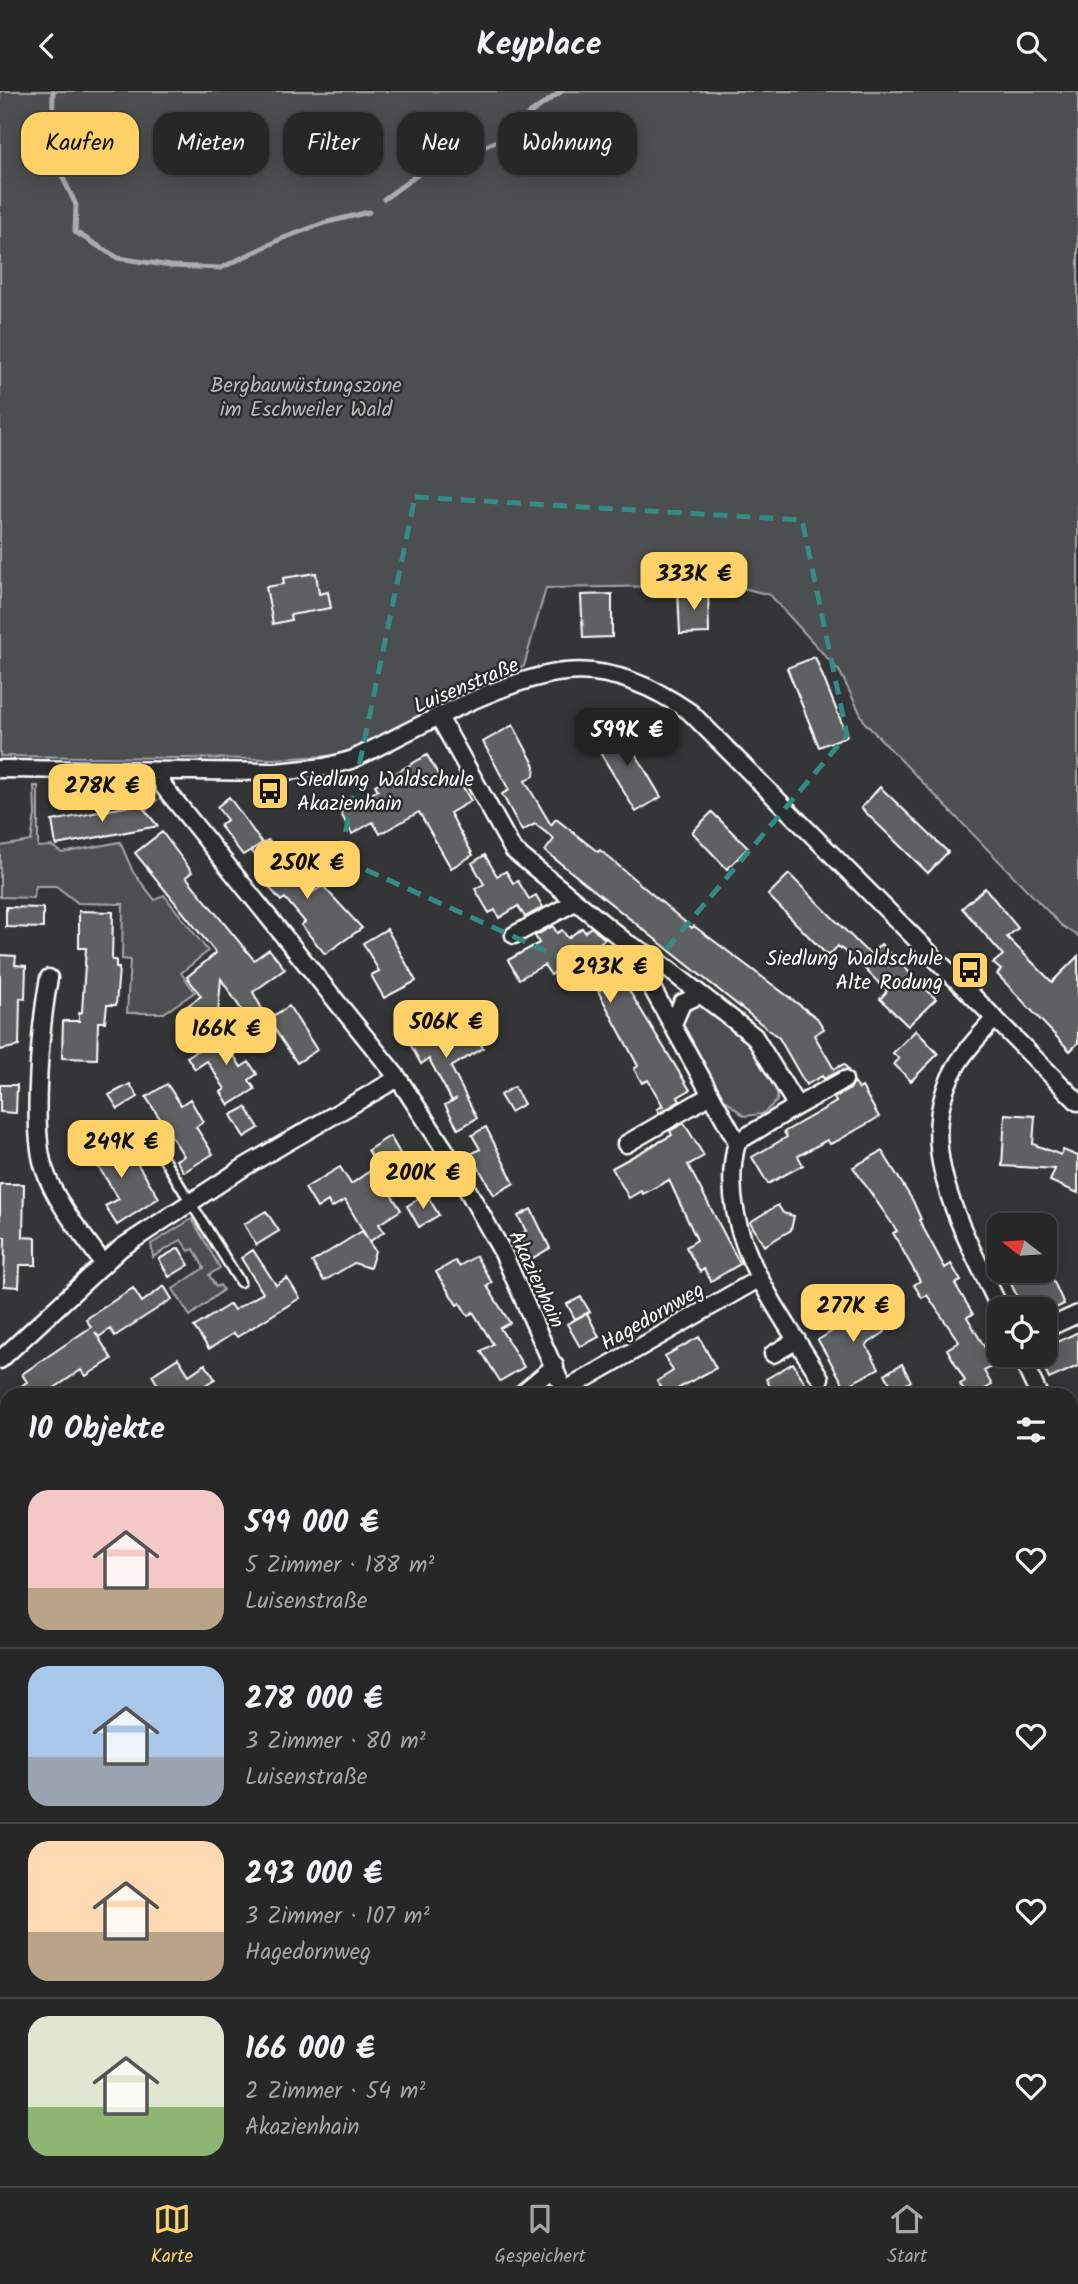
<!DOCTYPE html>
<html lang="de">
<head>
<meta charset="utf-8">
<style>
	body { margin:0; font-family:Kalam,sans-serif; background:#323434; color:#f1f3f6; height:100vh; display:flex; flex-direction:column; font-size:26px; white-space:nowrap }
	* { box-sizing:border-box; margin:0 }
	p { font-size:23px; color:#a4a6a8 }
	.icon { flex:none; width:38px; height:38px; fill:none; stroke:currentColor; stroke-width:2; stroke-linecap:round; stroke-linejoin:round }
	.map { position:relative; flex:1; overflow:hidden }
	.details { position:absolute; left:0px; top:1297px; width:1078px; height:800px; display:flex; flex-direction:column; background:#262828; border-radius:21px 21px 0 0; box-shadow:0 4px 18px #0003,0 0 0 2px #424445 }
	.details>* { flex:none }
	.top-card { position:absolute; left:21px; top:21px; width:700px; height:63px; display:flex; gap:14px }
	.needle { width:46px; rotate:287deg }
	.tools { position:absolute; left:987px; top:1122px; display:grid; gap:14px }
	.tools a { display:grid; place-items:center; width:70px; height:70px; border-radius:14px; background:#262828; box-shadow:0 4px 18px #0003,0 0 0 2px #424445; font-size:35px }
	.price { position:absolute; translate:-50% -60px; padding:0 16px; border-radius:14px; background:#ffd166; color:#111; font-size:23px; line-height:46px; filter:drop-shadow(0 2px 4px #0008) }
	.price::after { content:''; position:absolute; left:50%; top:42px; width:21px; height:16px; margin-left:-10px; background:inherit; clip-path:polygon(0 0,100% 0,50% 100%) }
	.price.current { background:#222; color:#fff }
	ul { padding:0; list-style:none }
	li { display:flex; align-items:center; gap:21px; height:175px; padding:0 28px }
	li+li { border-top:2px solid #424445 }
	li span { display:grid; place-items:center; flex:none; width:196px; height:140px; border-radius:21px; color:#555 }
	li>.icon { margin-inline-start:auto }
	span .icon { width:84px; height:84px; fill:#fffc; stroke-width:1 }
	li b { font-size:30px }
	h2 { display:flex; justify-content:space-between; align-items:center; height:84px; padding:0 28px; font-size:30px }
	.tag { padding:0 24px; border-radius:21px; background:#262828; box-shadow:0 4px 18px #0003,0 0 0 2px #424445; font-size:24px; line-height:63px }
	.tag.current { background:#ffd166; color:#111 }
	header { display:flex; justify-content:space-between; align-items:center; height:91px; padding:0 28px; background:#262828; font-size:32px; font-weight:700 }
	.tab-bar { display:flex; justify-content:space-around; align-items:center; height:98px; border-top:2px solid #424445; background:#262828; font-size:19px; color:#a4a6a8 }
	.tab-bar a { display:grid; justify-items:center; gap:4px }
	.tab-bar .current { color:#ffd166 }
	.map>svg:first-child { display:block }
</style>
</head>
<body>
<header><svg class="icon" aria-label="back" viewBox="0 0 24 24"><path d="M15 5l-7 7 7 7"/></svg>Keyplace<svg class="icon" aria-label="search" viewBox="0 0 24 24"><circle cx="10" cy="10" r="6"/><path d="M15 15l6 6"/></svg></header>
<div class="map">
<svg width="1078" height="2095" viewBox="0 0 1078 2095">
	<rect width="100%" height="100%" fill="#333536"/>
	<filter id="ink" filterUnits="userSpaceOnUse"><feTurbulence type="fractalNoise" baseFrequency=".0143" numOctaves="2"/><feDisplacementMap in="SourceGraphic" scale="14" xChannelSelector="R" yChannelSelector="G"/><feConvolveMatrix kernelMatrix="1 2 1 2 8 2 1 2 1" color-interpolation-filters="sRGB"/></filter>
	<g filter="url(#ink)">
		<path fill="#4c4f50" stroke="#a6a7a8" stroke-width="2" d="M0,0H1078V845L1061,834L865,632L840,581L770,504L731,494L546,497L524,575L345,664L274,668L0,665Z
			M34,695H38V756L52,755L62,762L120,751L133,781L155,809L164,804L208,860L181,882L195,901L164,922H127L130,869L122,868L123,813L78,812L56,795H36L33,807L0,806V755L31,750L35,724Z
			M109,695L143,697L157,709L147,718L140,710L112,714Z
			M702,914L740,940L778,995L777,1010L762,1023L744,1025L722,1006L682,931L689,919Z
			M192,1128L220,1177L209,1184L216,1196L220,1194L223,1199L190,1225L173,1198L204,1177L194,1158L189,1160L181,1149L153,1166L151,1153Z
			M1078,1792V2095H689L716,2090H1071V1801Z"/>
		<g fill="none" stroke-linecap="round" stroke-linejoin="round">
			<path stroke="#abacad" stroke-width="5" d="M53,0L52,64L76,114L75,141L118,167L171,175L221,177L281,148L324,132L369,121
				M384,108L442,66L470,53L486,55L515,42L529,23L562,0"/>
		</g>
		<path fill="#5f6162" stroke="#fff" stroke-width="2" d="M316,482L319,503L328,501L331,517L290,524L291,529L273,533L266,496L284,493L283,487Z
			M708,498L709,542L680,543L678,500Z
			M612,503V546L583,547L581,504Z
			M815,566L847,645L819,656L787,577Z
			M618,633L661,706L636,721L592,648Z
			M513,634L535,675L534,685L525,690L551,734L556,728L598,761L600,759L692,837L694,835L817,927L824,938L814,944L834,978L844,973L848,979L840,980L824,988L822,985L806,994L779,947L545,760L554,748L535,733L522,740L502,703L509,699L483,651Z
			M427,664L445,695L458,687L471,710L450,722L473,764L451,777L419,721L380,743L373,731L352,743L340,721L378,699L375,694Z
			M880,696L948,761L928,782L861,717Z
			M229,706L262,752L243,764L220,735L227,729L217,716Z
			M140,713L158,735L56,754L52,730Z
			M712,721L748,757L727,778L692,741Z
			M162,741L192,781L186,786L254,869L269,858L285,878L253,901L269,931L247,927L221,888L218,922L186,916L201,905L187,886L216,862L135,762Z
			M268,749L311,802L323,795L362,837L325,863L301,834L305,831L285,807L281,810L263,789L270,783L251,759Z
			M485,764L497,785L506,780L513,792L518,790L529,808L536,804L543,816L525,826L518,815L499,827L495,819L489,822L475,798L484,793L472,772Z
			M789,783L864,858L871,863L881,853L936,908L908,935L880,908L887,900L861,874L838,855L828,865L768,804Z
			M985,797L1018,837L1007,846L1052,891L1078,865V952L1070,960L997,883L1001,879L993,872L1003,864L962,817Z
			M6,816L43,817V837L6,836Z
			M79,820L113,821L112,869H116V877H119L116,914H107L105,931H98L97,968L62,967L63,930H79V922L82,921L86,857H79Z
			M553,835L557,842L562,839L568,847L582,837L585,841L591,836L605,848L600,852L690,999L678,1006L680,1010L659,1022L657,1018L663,1015L648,989L642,992L634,978L638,975L598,900L604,897L588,868L585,871L580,863L551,884L544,874L519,888L508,869L539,852L535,845Z
			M387,838L416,890L384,907L371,884L379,880L363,852Z
			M0,864L16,865L15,874L26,875L25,908L20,907L19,955L0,959Z
			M289,915L317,959L297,972L268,928Z
			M429,919L445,948L470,934L483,957L451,976L477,1027L458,1038L445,1014L457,1007L452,1010L429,968L421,973L408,949L416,945L407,930Z
			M231,938L238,948L228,955L241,976L249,971L257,983L249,989L255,998L229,1014L221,1001L225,998L207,970L195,978L187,966Z
			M916,939L938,963L911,990L894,973L899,968L893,962Z
			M854,991L859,998L862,996L879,1026L837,1050L830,1053L827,1049L798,1065L803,1074L768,1093L752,1066L787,1046L784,1041L836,1011L834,1007L850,998Z
			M130,993L138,1006L118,1018L109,1004Z
			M167,993L181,1014L190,1008L203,1031L196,1036L213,1063L184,1081L176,1069L184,1065L146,1006Z
			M0,994H17L16,1022L0,1021Z
			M514,996L524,1013L510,1021L500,1004Z
			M246,1016L259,1037L244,1046L231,1024Z
			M1005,1023L1035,1025L1033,1053L1061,1064L1063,1059L1078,1065V1102L1050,1090L1055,1078L1002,1075Z
			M684,1032L704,1065L688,1074L740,1173L711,1190L704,1178L700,1181L686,1156L697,1149L669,1089L643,1103L641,1100L629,1107L612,1077L672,1044L670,1040Z
			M486,1036L514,1092L494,1104L471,1063L480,1058L472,1044Z
			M96,1042L106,1057L113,1053L126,1074L135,1069L159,1107L117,1134L105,1115L119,1108L82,1050Z
			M390,1045L402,1066L380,1079L368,1059Z
			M882,1060L913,1110L921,1128L919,1129L945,1177L951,1173L961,1190L955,1193L973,1223L967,1226L995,1274L984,1280L992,1294L985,1298L989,1304H966L960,1293L965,1290L947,1258L959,1251L927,1204L922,1207L914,1194L920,1190L893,1142L897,1140L853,1076Z
			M340,1076L351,1093L374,1077L401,1119L379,1133L384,1141L369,1151L375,1160L370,1177L354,1172L324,1190L312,1171L362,1140L369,1150L345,1109L331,1117L328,1110L317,1117L305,1097Z
			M0,1093H24L23,1146L36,1147V1174H20L19,1196L4,1195L5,1146H0Z
			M426,1103L439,1124L419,1136L407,1115Z
			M778,1114L783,1122L794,1125L791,1139L764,1155L750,1131Z
			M531,1118L550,1157L531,1168L518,1144L526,1140L518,1125Z
			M266,1120L279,1140L256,1154L244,1133Z
			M179,1157L189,1174L169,1186L159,1168Z
			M253,1159L276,1194L287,1187L300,1207L237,1246L234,1242L209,1258L194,1236L230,1213L234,1219L263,1202L241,1167Z
			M476,1165L492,1192L487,1195L510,1232L500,1237L524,1276L500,1290L481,1260L493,1253L473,1221L468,1225L460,1212L457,1214L436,1181L455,1170L459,1175Z
			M1005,1180H1049L1064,1213L1048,1221L1044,1213L1023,1218Z
			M164,1195L172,1208L115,1245L110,1238L99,1246L95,1241L112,1268L86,1285L81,1279L44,1304H8L27,1291L22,1283L91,1236L86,1228L133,1197L142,1211Z
			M581,1206L590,1221L575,1228L567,1213Z
			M868,1212L885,1241L866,1254L879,1277L845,1296L818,1249L834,1239L830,1232Z
			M587,1222L599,1246L580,1256L567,1233Z
			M1078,1241V1275L1049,1288L1042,1272L1045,1271V1257Z
			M699,1246L716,1277L679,1297L683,1304H664L657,1290L673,1280L665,1265Z
			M178,1267L189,1284L205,1273L215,1288L188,1304H164L152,1284Z
			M793,1272L812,1304H775L766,1288Z
			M902,1273L911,1290L894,1300L885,1283Z"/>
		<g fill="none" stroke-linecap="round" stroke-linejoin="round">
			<defs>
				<path id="lane" d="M145,1038L240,1191
					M0,1641L7,1637
					M106,2090L107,2095
					M121,2095L123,2090"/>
				<path id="street" d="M439,626L513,759L627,852
					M0,678L276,681L325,676L351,669C410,641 502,587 565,581C610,576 654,596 690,621L1078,1011
					M158,680L164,696L398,987L445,1059L503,1162L566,1304
					M514,844L575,811
					M627,852L654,867L754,945L797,1015L737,1051Z
					M49,887C41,930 30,1041 45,1080C57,1114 82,1142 102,1171
					M995,927C983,941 970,954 960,969C906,1051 965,1141 1000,1218
					M673,933L682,912L700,904
					M797,1015L844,989
					M737,1051C714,1140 777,1215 820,1287
					M626,1053L711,1004
					M1045,1238L1078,1223
					M773,1263L797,1249
					M1020,1264L1039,1304
					M0,1269L121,1157L246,1075L398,987
					M564,1300L760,1187
					M520,1304L555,1275
					M1071,1374L1078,1389
					M0,1542L7,1553
					M1071,1770L1078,1760
					M364,2090L368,2095
					M587,2095L615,2090"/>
			</defs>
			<use href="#lane" stroke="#fff" stroke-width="13"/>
			<use href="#street" stroke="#fff" stroke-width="21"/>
			<use href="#lane" stroke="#2a2d2e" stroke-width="8"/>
			<use href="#street" stroke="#2a2d2e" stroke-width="16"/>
		</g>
	</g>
	<path fill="none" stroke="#338b84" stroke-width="5" stroke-dasharray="14 9" stroke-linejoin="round" d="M415,406L802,429L847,644L632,899L340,767Z"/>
	<defs>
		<symbol id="bus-square" viewBox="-11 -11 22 22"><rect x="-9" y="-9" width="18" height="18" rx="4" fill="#ffd166" stroke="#2a2d2e"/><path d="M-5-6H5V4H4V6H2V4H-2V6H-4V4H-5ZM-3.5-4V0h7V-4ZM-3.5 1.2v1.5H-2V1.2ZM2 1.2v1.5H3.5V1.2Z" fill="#111"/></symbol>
	</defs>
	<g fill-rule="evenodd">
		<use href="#bus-square" x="248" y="678" width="44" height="44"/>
		<use href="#bus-square" x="948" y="857" width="44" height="44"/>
	</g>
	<g text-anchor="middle" stroke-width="5" stroke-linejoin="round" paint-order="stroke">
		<g font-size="21" fill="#b7b9b9" stroke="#2a2d2e">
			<text x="306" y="301">Bergbauwüstungszone<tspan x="306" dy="24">im Eschweiler Wald</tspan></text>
		</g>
		<g font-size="21" fill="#fff" stroke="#2a2d2e">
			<text transform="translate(466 594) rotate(-23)" y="7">Luisenstraße</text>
			<text transform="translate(537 1188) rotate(65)" y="7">Akazienhain</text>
			<text transform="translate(652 1225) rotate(-30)" y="7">Hagedornweg</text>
		</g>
		<g font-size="21" fill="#fff" stroke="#2a2d2e" text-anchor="start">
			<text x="297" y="695">Siedlung Waldschule<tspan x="297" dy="24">Akazienhain</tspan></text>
			<text x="943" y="874" text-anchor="end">Siedlung Waldschule<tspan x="943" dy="24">Alte Rodung</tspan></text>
		</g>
	</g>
</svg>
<div class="tools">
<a><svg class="needle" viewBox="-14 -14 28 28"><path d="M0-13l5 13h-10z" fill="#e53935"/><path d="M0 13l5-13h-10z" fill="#a4a6a8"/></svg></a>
<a><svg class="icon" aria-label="locate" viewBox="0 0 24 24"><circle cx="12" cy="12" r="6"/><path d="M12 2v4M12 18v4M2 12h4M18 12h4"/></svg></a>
</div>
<b class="price" style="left:694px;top:521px">333K €</b>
<b class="price current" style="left:627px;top:677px">599K €</b>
<b class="price" style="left:102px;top:733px">278K €</b>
<b class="price" style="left:307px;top:810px">250K €</b>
<b class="price" style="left:610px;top:914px">293K €</b>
<b class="price" style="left:446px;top:969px">506K €</b>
<b class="price" style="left:226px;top:976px">166K €</b>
<b class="price" style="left:121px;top:1089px">249K €</b>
<b class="price" style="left:423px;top:1120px">200K €</b>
<b class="price" style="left:853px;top:1253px">277K €</b>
<div class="top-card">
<a class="tag current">Kaufen</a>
<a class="tag">Mieten</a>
<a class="tag">Filter</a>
<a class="tag">Neu</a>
<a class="tag">Wohnung</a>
</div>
<section class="details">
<h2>10 Objekte<svg class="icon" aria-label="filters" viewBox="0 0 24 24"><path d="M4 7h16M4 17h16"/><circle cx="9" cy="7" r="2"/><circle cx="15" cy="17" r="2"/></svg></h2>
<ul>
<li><span style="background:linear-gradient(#f6c9c9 70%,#b9a48a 0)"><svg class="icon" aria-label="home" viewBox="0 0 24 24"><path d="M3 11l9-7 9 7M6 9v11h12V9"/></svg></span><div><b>599 000 €</b><p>5 Zimmer · 188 m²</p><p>Luisenstraße</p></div><svg class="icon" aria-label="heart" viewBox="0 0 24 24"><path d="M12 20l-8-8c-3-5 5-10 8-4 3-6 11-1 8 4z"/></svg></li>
<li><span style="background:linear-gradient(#a9c7e8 65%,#9aa5b1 0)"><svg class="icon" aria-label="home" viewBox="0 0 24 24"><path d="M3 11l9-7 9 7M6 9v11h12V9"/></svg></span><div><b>278 000 €</b><p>3 Zimmer · 80 m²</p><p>Luisenstraße</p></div><svg class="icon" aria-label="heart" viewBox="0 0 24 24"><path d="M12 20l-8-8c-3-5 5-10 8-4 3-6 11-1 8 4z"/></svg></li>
<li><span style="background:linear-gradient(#ffd9b3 65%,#b9a48a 0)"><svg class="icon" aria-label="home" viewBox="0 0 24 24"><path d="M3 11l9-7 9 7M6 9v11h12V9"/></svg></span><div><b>293 000 €</b><p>3 Zimmer · 107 m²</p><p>Hagedornweg</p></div><svg class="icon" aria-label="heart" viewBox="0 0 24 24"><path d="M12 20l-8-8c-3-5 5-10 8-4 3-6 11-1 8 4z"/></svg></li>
<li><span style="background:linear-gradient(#dfe7d0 65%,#8fb573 0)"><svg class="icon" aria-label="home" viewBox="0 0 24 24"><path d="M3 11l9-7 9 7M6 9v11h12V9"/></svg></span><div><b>166 000 €</b><p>2 Zimmer · 54 m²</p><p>Akazienhain</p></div><svg class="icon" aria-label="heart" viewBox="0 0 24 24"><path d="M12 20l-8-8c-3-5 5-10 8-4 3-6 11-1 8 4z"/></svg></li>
</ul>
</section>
</div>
<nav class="tab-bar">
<a class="current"><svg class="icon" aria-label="map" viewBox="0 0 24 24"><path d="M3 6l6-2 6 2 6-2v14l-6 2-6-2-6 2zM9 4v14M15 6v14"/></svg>Karte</a>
<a><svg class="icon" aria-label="saved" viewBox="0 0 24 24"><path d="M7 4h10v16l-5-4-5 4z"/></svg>Gespeichert</a>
<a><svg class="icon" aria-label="home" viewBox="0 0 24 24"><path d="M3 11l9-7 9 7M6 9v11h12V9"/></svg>Start</a>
</nav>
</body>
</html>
